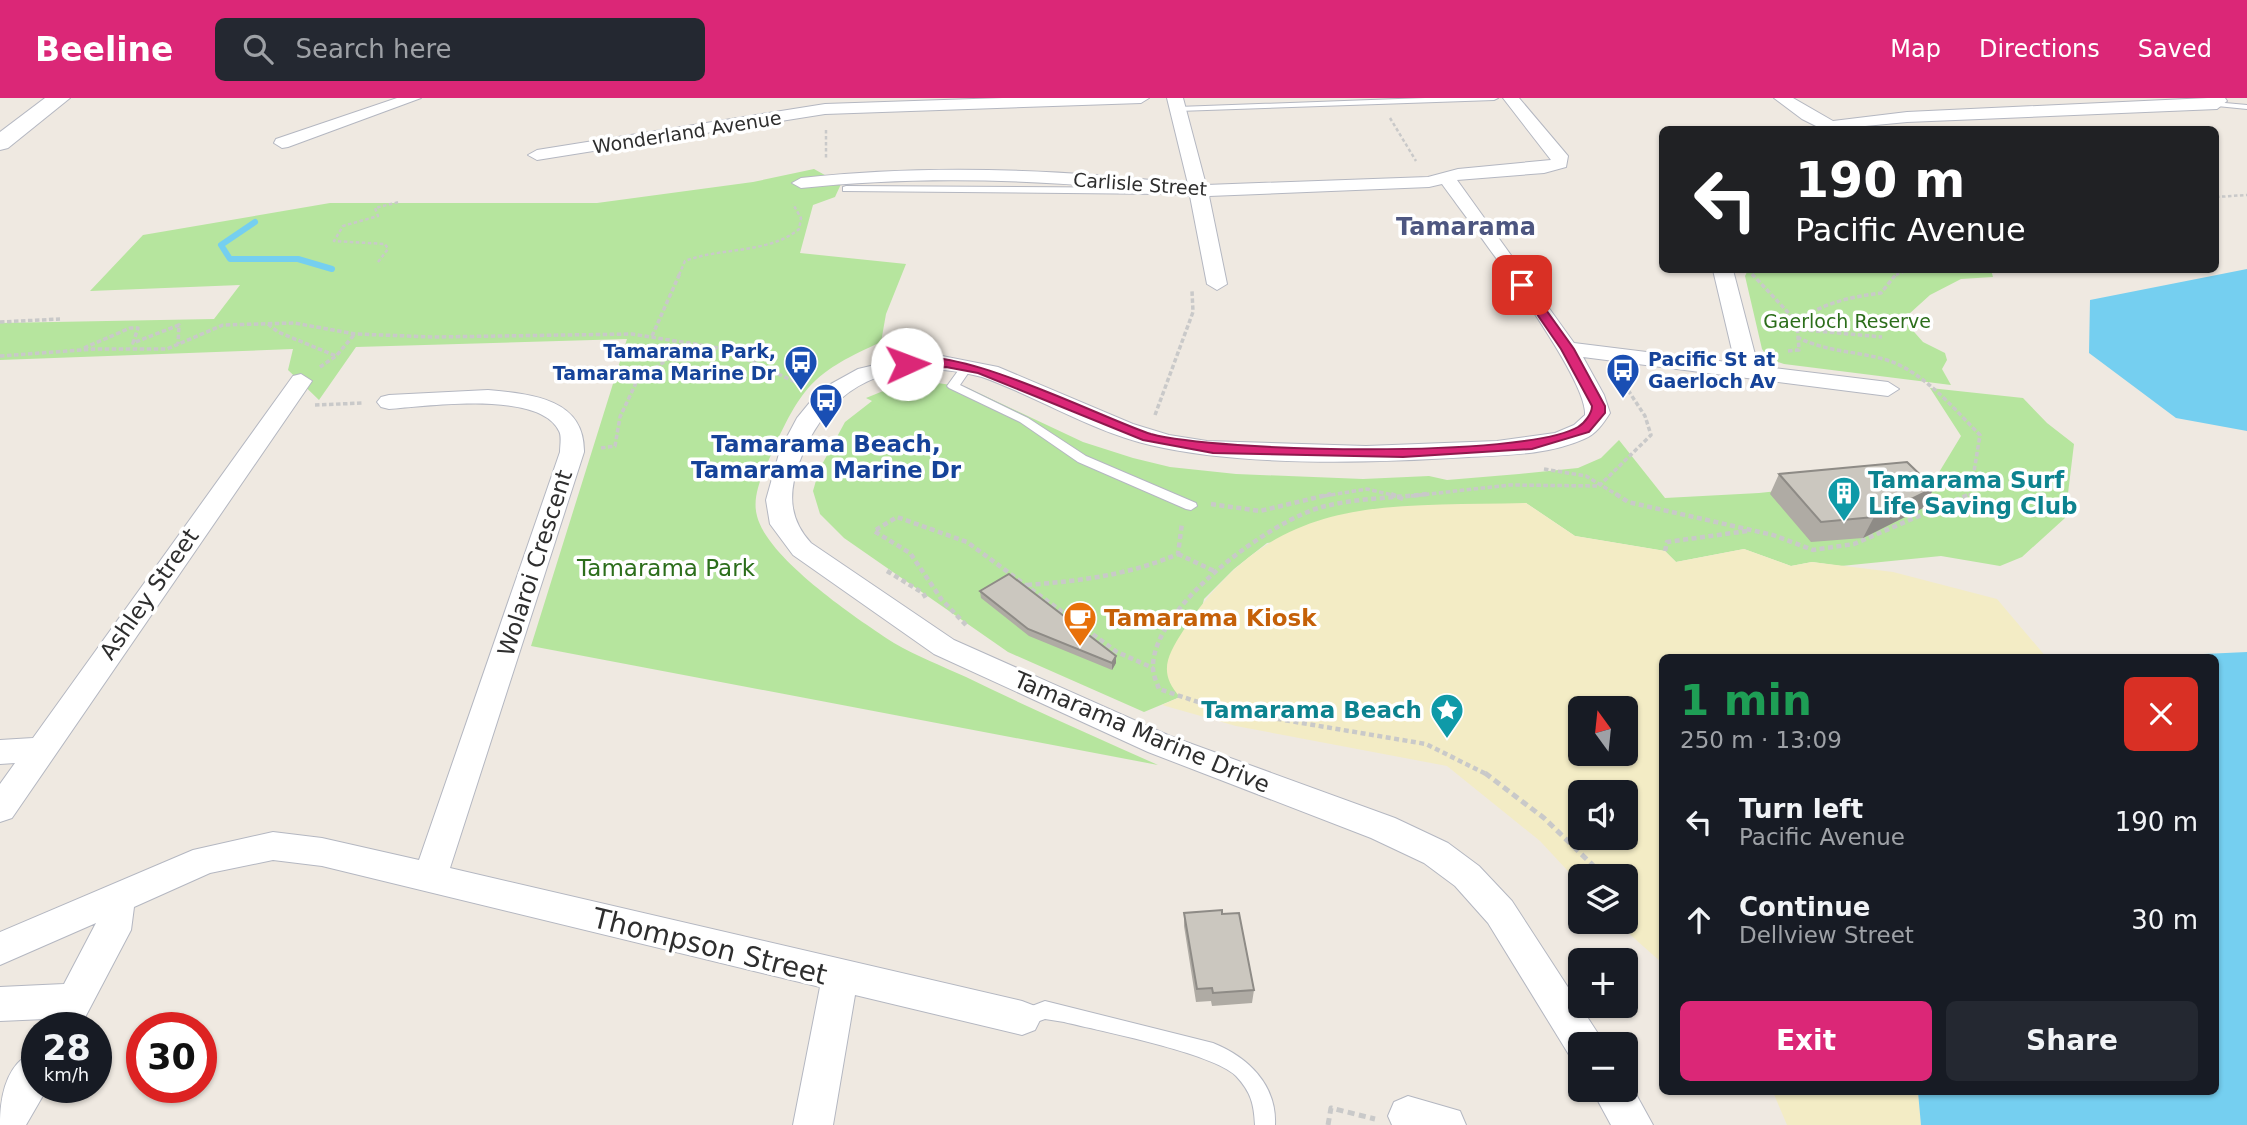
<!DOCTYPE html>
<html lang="en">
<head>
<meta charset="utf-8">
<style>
  :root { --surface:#171b24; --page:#242831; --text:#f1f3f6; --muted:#9ea1a6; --accent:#db2777 }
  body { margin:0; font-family:"DejaVu Sans",sans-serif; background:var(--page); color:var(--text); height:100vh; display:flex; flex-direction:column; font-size:26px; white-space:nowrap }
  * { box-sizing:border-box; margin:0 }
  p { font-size:23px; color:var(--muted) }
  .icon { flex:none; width:38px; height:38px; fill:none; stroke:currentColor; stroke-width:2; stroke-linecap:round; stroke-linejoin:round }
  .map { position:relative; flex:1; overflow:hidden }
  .drawer { position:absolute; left:1659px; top:556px; width:560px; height:441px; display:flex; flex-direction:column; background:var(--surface); border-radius:10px; box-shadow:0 2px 5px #0004 }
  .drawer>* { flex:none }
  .banner { position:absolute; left:1659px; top:28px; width:560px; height:147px; border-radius:10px; box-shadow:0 2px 5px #0004; background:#202124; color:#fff; overflow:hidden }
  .needle { width:46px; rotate:345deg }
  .tools { position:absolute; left:1568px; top:598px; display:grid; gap:14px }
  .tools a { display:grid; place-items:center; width:70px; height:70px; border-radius:10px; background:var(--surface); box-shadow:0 2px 5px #0004; font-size:35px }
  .speed { position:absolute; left:21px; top:914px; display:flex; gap:14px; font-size:35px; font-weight:700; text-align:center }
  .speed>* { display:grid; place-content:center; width:91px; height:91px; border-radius:50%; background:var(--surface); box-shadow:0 2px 5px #0004; line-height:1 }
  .speed small { font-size:18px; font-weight:400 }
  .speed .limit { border:10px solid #d22; background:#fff; color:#111 }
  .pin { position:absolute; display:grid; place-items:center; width:60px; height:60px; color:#fff; margin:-30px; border-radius:14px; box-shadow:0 4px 10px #0006 }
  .me { position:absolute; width:77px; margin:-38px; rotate:88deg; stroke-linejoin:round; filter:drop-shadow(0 0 5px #0008) }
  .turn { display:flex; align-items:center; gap:24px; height:147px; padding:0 21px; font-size:32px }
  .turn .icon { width:91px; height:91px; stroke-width:2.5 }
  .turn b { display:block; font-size:49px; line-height:60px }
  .round { display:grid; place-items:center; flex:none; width:74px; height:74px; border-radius:10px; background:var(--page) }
  .overview { display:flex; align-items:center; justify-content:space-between; height:119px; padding:0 21px }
  h1 { font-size:42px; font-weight:800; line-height:52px; color:#1e9e55 }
  .button { display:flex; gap:14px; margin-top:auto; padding:14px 21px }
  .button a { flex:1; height:80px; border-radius:10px; background:var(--accent); color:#fff; font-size:28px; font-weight:800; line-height:80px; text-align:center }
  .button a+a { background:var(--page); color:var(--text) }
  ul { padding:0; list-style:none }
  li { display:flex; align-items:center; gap:21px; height:98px; padding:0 21px }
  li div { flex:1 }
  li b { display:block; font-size:26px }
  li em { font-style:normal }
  header { display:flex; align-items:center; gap:42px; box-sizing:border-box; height:98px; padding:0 35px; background:var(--accent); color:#fff }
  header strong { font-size:33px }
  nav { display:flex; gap:38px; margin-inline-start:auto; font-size:24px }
  .search { width:490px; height:63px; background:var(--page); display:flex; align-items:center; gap:18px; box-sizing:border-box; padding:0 24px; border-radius:10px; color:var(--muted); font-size:26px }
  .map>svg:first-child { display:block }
  .green { fill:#b6e59e }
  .sand { fill:#f3ecc5; fill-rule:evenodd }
  .water { fill:#75cff0 }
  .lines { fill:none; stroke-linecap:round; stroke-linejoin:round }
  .stream { stroke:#75cff0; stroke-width:6 }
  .lane-casing { stroke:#b4b7c1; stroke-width:2 }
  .street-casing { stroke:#b4b7c1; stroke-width:2 }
  .secondary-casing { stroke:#b4b7c1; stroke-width:2 }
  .path-far3 { stroke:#c9c9c9; stroke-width:2.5; stroke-dasharray:3.5 2.5; stroke-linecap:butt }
  .path-far2 { stroke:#c9c9c9; stroke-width:3.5; stroke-dasharray:4.5 2.5; stroke-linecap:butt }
  .path-far1 { stroke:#c9c9c9; stroke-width:4.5; stroke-dasharray:5 3.5; stroke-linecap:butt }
  .path { stroke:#c9c9c9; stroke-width:5; stroke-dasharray:7 4.5; stroke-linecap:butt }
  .lane { fill:#fff; fill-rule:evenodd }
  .street { fill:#fff; fill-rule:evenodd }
  .secondary { fill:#fff; fill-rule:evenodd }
  .wall { fill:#afaba4 }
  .shaded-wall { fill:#8e8b86 }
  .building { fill:#cbc7bf; stroke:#8e8b86; stroke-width:2 }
  .route { fill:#db2777; stroke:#8e194d; stroke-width:2 }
  .labels { text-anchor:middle; stroke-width:7; stroke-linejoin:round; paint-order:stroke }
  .far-street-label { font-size:19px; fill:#2e2e2e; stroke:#fff }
  .far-park-label { font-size:19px; fill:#2c6e1b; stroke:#fff }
  .far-transit-label { font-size:19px; font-weight:bold; fill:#164399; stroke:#fff; text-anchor:end }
  .transit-label { font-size:23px; font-weight:bold; fill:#164399; stroke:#fff }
  .culture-label { font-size:23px; font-weight:bold; fill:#0d838f; stroke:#fff; text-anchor:start }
  .street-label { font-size:23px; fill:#2e2e2e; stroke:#fff }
  .park-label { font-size:23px; fill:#2c6e1b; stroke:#fff }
  .food-label { font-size:23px; font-weight:bold; fill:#c56008; stroke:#fff; text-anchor:start }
  .far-district-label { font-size:24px; font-weight:bold; fill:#4d5680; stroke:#fff }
  .near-street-label { font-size:28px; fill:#2e2e2e; stroke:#fff }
</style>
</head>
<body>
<header>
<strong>Beeline</strong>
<div class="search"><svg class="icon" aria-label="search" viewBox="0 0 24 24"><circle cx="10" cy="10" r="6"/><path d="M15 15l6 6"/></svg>Search here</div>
<nav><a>Map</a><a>Directions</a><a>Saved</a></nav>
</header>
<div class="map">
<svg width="2247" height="1027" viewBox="0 0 2247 1027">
  <rect width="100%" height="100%" fill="#efe9e1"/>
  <path class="green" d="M814,71L841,86L835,99L813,107L800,155L906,166L886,216L881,244C815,274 803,286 773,352C765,372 751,396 757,418C768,461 856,520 894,545C916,558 942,568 966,579C1029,610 1094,638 1158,667L531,548L627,241L356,249L319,302L288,272L293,251L0,262V225L214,221L240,187L90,193L143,137L330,105H597L753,84Z
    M1748,172H1991L1993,179L1961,181L1930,197L1909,216L1900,218L1923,244L1945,255L1947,262L1942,271L1951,287L1784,266L1769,261L1762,251L1745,178Z
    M930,284L966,289L1083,344L1133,360L1170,369L1236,376L1363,381L1429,378L1447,382L1519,376L1578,370L1601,360L1619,342L1665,400L1759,395L1938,376L1961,338L1930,290L2023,300L2047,325L2074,346L2065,420L2022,459L2000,468L1941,458L1841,468L1812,464L1791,468L1744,451L1676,464L1665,453L1575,438L1526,405L1267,445L1234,471L1204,501L1180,599L1144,614L1008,554L844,440L820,416L813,393L819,372L845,324L872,303L866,300L898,287Z"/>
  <path class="sand" d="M1526,405L1575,438L1665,453L1676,464L1744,451L1791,468L1812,464L1893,474L1997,501L2047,560H1662V865L1616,824H1626V779H1580V786L1540,743L1447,668L1236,628L1162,607L1180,599C1158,575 1167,558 1183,533C1275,394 1378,409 1526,405ZM1580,611H1626V656H1580ZM1580,695H1626V740H1580Z
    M1773,994H1918L1921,1027H1787Z"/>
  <path class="water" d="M2247,171V333L2176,320L2089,255L2090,202Z
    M2247,554V1027H1921L1918,994H2216V560H2117Z"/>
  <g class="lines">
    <path class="stream" d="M255,124L221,147L230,161H298L332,171"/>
    <defs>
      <path id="lane" d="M1425,0H1498L1494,2L1178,13L1174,11L1178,9Z
        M2214,4L2247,7V11L2217,8H2214Z
        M846,88L1167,90L1172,93L1167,96L843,93V89Z
        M967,265L973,268L960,287L1028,320L1086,358L1196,405L1197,408L1191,412L1186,411L1078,364L1020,324L949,290L947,288L963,266Z
        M1045,903L1213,945C1248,959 1277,987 1275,1027H1255C1254,1006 1251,994 1236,978C1213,955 1100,933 1064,924L1045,921L1023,929L1016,926L1014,920L1016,914Z"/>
      <path id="street" d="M397,0H421L288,49L282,50L274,45L276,41Z
        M1003,0H1149L1141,5L825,16L537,62L528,57L537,52L825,6Z
        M1167,0H1183L1206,87L1428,79L1458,71L1551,62L1503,0H1519L1568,58L1566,69L1544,75L1457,82L1574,245L1735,265L1713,172H1733L1758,268L1888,284L1899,291L1888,298L1583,259L1604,297L1610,315C1603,326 1596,336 1584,341C1548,357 1507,357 1469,359C1372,365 1243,369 1150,347C1091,333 1038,299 982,279C898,257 830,280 799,365C788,396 789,421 811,445L954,542L1170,638L1395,720L1448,745L1479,768L1512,803L1597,934L1603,947H1580V964L1571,960L1488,825L1455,788L1424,765L1371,740L1148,654L934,556L793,457L770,426L766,402L780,352L797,320L820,292L858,271L908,259L937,257L998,269L1133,326L1169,337L1207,343L1366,348L1497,343L1555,335L1574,327L1585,317C1588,278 1470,125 1442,86L1429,89L1209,98L1227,186L1217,192L1207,186L1190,98C1062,82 930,76 801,90L792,85L801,80C929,66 1060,71 1188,86Z
        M1774,0H1793L1833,23L1907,14L2208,0H2225L2227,3L2217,11L1907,24L1824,32L1802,21Z
        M301,276L312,283L12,720L0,724V686L15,665L0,666V642L33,640L293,278Z
        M488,292C530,296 585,300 584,354L450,770L1022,903L1035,908L1041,920L1035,932L1022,937L855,897L833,1027H793L820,889L322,768L273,762L210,775L134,809L131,832L80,929H41L45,921L0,923V889L64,886L96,825L0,867V834L193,752L273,734L322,740L419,762L560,354C560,348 562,338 559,333C540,292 426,308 389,311L381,309L377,304L381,299L389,297Z
        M37,952V989H48L26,1027H0C0,998 6,964 37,952Z
        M1626,978L1653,1027H1611L1592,992H1626Z
        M1408,998L1460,1013L1466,1027H1392L1388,1018L1394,1004Z"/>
      <path id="secondary" d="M45,0H70L8,50L0,52V34Z"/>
    </defs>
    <use href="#lane" class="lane-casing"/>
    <use href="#street" class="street-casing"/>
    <use href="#secondary" class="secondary-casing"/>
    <path class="path-far3" d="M1390,20L1416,63
      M826,32V62
      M2216,99L2247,97
      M378,164L388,151L385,146L334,143L343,128L378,118L375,110L399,104
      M679,177L685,163C721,149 769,156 799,131L801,120L793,106
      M1896,177L1908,172"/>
    <path class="path-far2" d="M1752,176L1797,224
      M0,224L60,221
      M268,226L278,234L336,258
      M1795,231L1882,239
      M652,238L680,175
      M1797,239C1826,254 1856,253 1887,262C1925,275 1952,309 1980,337L1970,398
      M84,250L130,230H138L133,245L179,227L178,246
      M1788,253L1799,252L1797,224C1822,205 1850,199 1881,195L1897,175
      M0,258L95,251H167L223,227L294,225L355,236L434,239L632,236L725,251L804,288
      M320,269L336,258L354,237
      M315,307L363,305
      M1155,317L1193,214L1192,193
      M601,350L615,348L620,319L636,285L690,244
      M1544,371L1586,378L1619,398
      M1599,388L1651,337L1645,318L1622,283
      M1324,398L1367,391L1396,398
      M1411,398L1510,387L1599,388"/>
    <path class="path-far1" d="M1391,396L1403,401
      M1427,396C1394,400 1358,400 1326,408C1272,420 1151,510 1153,570C1153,577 1157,585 1159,591L1219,611L1426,646L1488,677
      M1616,396L1628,404L1773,437L1813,452L1854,446L1970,396
      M1211,406L1260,413L1331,396
      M1665,453L1667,444L1747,433
      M1178,456L1214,473
      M887,473L923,495L927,502
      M1027,487C1080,483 1129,477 1178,456L1182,425
      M966,527L942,502L910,455L874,433L897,419L967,444L1117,554L1153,570"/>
    <path class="path" d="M1485,675L1544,720L1605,779
      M1328,1027L1331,1010L1375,1021"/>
    <use href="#lane" class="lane"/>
    <use href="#street" class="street"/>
    <use href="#secondary" class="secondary"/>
  </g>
  <path class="wall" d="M1779,376L1934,390L1923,410L1863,440L1811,444L1770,396Z
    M980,493L1116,558V565L1112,572L1029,538L981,500Z
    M1184,815L1222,816L1254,892L1252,905L1212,908L1211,903L1196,904L1184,828Z"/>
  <path class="shaded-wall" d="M1934,390L1923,410L1863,440L1874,419Z
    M1116,558V565L1112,572V565Z"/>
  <path class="building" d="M1907,364L1934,390L1874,419L1821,424L1779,376Z
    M1009,476L1116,558L1112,565L1028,531L980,493Z
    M1222,812V816L1239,815L1254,892L1213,895L1212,890L1197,891L1184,815Z"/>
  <path class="route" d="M1522,183L1526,184L1574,251L1605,308V315L1589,334L1532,351L1403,359L1213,355L1143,342L978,275L946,269L907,270L900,266C938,235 1105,322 1151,336C1217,354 1523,361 1578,329C1585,325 1592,315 1592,308L1561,251L1517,187Z"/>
  <defs>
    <symbol id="bus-pin" viewBox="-11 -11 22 30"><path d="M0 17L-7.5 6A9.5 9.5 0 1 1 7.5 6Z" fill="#1a4fb4" stroke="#fff"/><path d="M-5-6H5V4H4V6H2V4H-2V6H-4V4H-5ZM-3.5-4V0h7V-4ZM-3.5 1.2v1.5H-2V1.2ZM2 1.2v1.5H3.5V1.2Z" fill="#fff"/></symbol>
    <symbol id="building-pin" viewBox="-11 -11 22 30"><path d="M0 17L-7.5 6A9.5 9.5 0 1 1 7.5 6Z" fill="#0f9aa8" stroke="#fff"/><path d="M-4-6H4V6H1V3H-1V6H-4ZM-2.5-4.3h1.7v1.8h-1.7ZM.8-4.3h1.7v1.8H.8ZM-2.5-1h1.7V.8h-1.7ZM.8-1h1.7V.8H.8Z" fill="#fff"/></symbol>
    <symbol id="cafe-pin" viewBox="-11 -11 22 30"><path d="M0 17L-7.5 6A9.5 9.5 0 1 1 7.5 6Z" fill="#e8710a" stroke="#fff"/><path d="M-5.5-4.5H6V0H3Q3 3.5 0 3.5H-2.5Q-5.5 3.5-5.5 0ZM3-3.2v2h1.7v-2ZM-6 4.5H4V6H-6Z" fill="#fff"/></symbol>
    <symbol id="sight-pin" viewBox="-11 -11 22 30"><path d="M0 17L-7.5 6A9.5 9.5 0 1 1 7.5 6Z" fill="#0f9aa8" stroke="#fff"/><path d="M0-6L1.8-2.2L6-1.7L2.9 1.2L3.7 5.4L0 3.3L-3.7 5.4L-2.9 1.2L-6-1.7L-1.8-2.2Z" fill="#fff"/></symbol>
  </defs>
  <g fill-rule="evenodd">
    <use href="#bus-pin" x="782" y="245" width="38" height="52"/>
    <use href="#bus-pin" x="1604" y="253" width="38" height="52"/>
    <use href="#bus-pin" x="807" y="283" width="38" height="52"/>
    <use href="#building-pin" x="1825" y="376" width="38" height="52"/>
    <use href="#cafe-pin" x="1061" y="501" width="38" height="52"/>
    <use href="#sight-pin" x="1428" y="593" width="38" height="52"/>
  </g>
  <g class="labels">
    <g class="far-street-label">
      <text transform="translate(687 34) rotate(-9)" y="7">Wonderland Avenue</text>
      <text transform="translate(1140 86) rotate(4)" y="7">Carlisle Street</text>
    </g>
    <g class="far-park-label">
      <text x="1847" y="230">Gaerloch Reserve</text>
    </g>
    <g class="far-transit-label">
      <text x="776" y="260">Tamarama Park,<tspan x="776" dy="22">Tamarama Marine Dr</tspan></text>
      <text x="1648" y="268" text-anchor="start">Pacific St at<tspan x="1648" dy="22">Gaerloch Av</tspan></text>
    </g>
    <g class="transit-label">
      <text x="826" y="354">Tamarama Beach,<tspan x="826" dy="26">Tamarama Marine Dr</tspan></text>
    </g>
    <g class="culture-label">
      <text x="1868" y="390">Tamarama Surf<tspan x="1868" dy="26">Life Saving Club</tspan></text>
      <text x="1422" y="620" text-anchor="end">Tamarama Beach</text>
    </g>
    <g class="street-label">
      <text transform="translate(535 465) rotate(-72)" y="8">Wolaroi Crescent</text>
      <text transform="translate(149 496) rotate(-55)" y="8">Ashley Street</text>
      <text transform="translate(1142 634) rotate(23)" y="8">Tamarama Marine Drive</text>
    </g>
    <g class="park-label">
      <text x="666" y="478">Tamarama Park</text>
    </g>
    <g class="food-label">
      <text x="1104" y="528">Tamarama Kiosk</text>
    </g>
    <g class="far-district-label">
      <text x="1466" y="137">Tamarama</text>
    </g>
    <g class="near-street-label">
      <text transform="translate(710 848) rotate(14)" y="10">Thompson Street</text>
    </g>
  </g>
</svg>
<div class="tools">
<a><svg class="needle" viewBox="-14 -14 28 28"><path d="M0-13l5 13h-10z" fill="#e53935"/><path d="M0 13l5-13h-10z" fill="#9ea1a6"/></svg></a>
<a><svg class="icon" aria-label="sound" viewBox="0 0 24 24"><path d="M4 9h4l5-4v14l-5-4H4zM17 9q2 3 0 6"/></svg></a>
<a><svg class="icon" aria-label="layers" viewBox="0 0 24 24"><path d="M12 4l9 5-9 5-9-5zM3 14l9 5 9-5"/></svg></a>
<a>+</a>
<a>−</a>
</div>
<div class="speed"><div>28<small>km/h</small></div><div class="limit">30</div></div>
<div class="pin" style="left:1522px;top:187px;background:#d93025"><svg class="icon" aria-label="arrive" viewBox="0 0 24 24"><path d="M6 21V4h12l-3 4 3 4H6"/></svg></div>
<svg class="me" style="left:907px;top:266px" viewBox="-20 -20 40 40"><circle r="19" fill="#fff"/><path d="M0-13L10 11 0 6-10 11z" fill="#db2777"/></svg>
<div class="banner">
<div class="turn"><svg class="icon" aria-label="left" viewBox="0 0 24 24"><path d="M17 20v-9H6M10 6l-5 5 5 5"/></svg><div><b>190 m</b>Pacific Avenue</div></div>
</div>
<section class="drawer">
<div class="overview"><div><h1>1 min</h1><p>250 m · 13:09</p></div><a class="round" style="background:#d93025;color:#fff"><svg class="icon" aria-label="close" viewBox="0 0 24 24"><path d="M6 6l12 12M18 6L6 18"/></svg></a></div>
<ul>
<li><svg class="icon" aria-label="left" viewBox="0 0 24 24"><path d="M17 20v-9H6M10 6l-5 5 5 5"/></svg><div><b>Turn left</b><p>Pacific Avenue</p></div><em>190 m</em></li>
<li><svg class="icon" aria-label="ahead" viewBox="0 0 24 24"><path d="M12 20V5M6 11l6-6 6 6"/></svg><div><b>Continue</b><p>Dellview Street</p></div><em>30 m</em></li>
</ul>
<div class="button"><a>Exit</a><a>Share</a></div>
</section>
</div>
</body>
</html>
